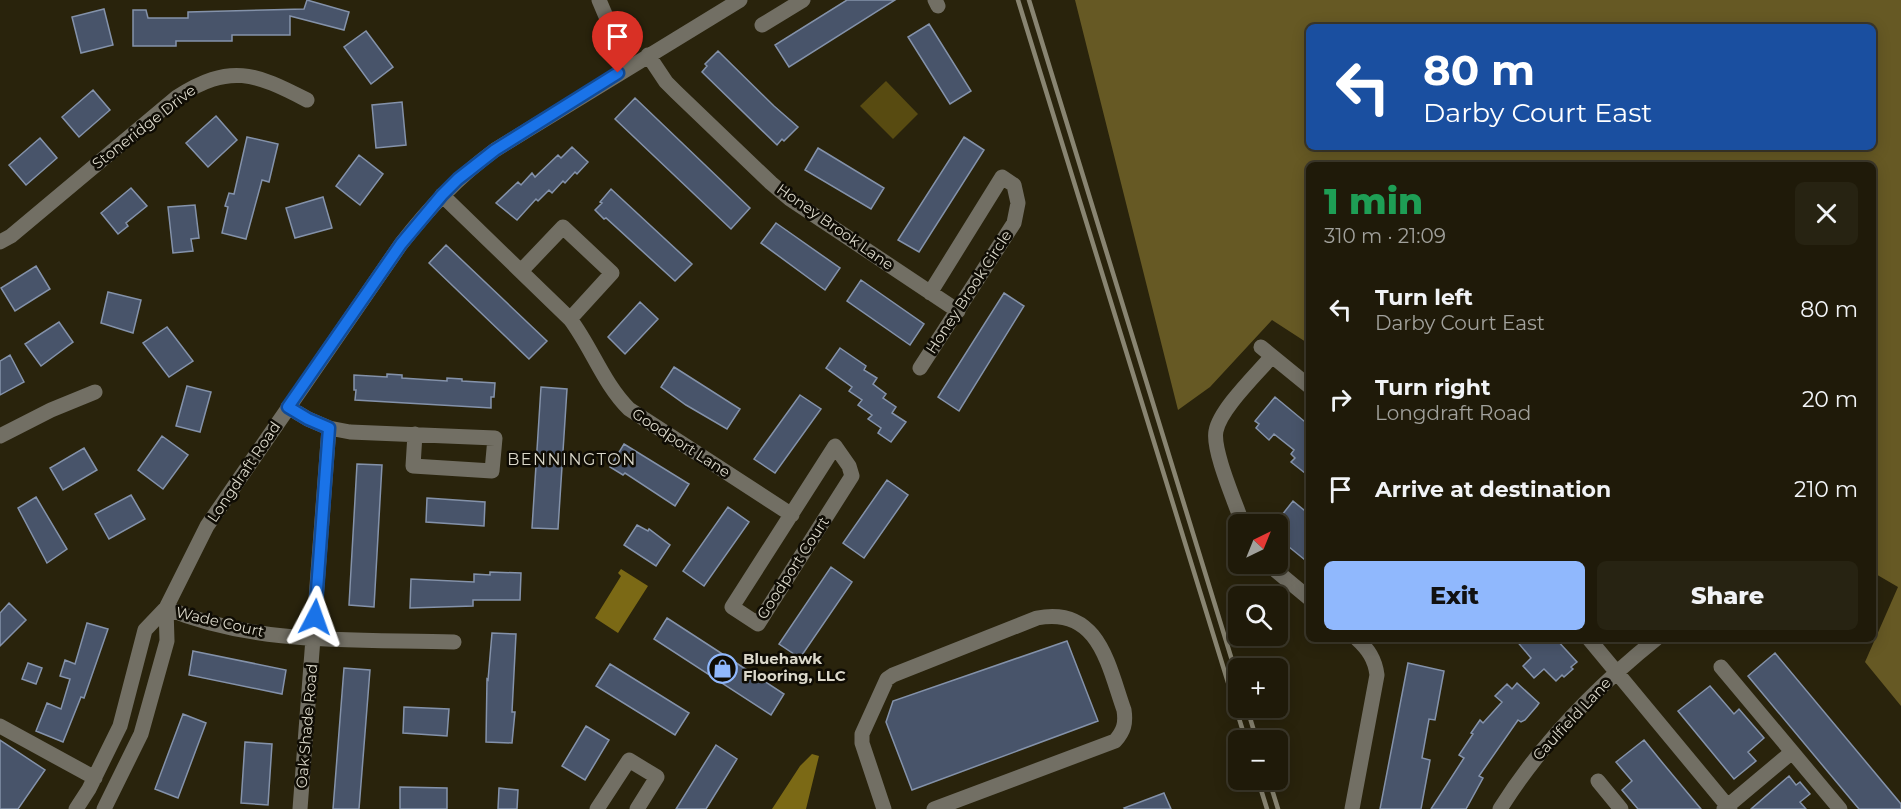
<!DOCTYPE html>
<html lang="en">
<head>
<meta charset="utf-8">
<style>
  :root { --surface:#1f1a09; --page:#272312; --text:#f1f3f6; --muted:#a1a19c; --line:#3c382a; --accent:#90b8fd }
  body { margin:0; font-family:Montserrat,sans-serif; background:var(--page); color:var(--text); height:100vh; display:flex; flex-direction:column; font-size:22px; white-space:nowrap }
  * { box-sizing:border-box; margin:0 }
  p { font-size:20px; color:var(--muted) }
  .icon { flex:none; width:33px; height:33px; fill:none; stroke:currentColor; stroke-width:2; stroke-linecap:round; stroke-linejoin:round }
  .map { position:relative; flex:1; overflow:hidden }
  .side { position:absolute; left:1306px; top:162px; width:570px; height:480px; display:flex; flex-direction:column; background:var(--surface); border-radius:9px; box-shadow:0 3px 15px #0003,0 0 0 2px var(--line) }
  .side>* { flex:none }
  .hud { position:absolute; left:1306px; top:24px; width:570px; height:126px; border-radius:9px; box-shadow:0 3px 15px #0003,0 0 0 2px var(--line); background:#1a4fa0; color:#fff; overflow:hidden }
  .needle { width:39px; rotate:43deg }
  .buttons { position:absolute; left:1228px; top:514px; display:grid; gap:12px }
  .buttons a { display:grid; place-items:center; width:60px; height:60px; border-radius:9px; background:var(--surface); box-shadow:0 3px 15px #0003,0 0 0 2px var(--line); font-size:30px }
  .pin { position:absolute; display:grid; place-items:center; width:51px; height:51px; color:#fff; margin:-62px -26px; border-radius:50% 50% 50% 0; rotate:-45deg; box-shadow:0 0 6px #0007 }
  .pin .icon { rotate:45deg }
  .me { position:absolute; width:66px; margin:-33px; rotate:4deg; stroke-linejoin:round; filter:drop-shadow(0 0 4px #0008) }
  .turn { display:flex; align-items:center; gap:21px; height:126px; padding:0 18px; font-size:27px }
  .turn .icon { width:78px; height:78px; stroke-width:2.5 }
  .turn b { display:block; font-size:42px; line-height:51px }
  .round { display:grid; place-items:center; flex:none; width:63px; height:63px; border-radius:9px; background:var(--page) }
  .head { display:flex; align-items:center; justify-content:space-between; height:102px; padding:0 18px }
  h1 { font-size:36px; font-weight:800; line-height:45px; color:#1e9e55 }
  .action { display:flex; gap:12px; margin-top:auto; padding:12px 18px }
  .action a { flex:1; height:69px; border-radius:9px; background:var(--accent); color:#111; font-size:24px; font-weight:800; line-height:69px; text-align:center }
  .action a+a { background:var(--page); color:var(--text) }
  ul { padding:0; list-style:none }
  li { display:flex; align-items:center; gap:18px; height:90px; padding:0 18px }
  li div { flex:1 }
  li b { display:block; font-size:22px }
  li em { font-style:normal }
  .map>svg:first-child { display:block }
  .green { fill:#584b11 }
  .forest { fill:#665924; fill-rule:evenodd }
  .water { fill:#7b6915 }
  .building { fill:#48546a; stroke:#8492aa; stroke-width:1.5 }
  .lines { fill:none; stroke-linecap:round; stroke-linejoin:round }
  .minor { stroke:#726f64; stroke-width:15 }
  .rail { stroke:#898572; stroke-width:4.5 }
  .route-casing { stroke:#114b97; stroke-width:15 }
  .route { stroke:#1a73e8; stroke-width:10 }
  .labels { text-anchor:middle; stroke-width:5; stroke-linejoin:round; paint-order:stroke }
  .street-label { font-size:15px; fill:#dbd8ca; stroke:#0f0c04 }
  .poi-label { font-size:15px; font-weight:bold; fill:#dbd8ca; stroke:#0f0c04; text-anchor:start }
  .neighbourhood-label { font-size:16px; letter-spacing:1.5px; fill:#dbd8ca; stroke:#0f0c04 }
</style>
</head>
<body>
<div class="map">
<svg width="1901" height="809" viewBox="0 0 1901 809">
  <rect width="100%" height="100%" fill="#29230c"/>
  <path class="green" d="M886,81L918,114L893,139L860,106Z"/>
  <path class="forest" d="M1075,0H1901V706L1865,662L1898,587L1874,573V165H1310L1309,344L1272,320L1210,387L1178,410ZM1310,27H1874V147H1310Z"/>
  <path class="water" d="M621,569L648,586L618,633L595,618L621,576L618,573Z
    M812,754L819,756L806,809H772L800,766Z"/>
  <path class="building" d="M307,0L349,12L344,30L290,16V35H232V41H176V46H133V10H146L148,18H188V12L304,9Z
    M847,0H895L789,67L775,45Z
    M104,9L113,45L81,53L72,17Z
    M929,24L971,91L950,104L908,37Z
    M366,31L393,67L371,84L344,47Z
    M718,51L774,106L798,127L784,141L782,139L777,145L702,72L707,66L705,64Z
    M93,90L110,110L79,137L62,117Z
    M635,98L750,208L731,229L615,119Z
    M402,102L406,145L376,148L372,105Z
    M216,116L237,140L208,167L186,143Z
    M247,137L278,144L269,182L262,180L246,239L222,233L228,207L225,206L229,193L234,194Z
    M964,137L984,150L919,252L898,240Z
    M40,138L57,158L26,185L9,165Z
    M572,147L588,162L577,174L575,172L565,183L563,181L552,193L549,190L538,201L536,199L517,220L496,203L518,182L521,185L532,173L535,177L558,155L561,158Z
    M818,148L884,188L871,209L805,170Z
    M359,155L383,174L360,205L336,186Z
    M131,188L147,206L126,223L128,226L118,234L101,213Z
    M611,189L692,264L675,281L606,218L604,219L595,210L602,203L600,202Z
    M323,197L332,228L295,238L286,208Z
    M195,205L199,238L191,239L193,251L173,253L168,207Z
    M776,223L840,268L825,290L761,243Z
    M446,245L547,341L529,359L429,263Z
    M36,266L50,289L15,311L1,288Z
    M861,280L924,324L910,345L847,301Z
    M108,292L141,300L133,333L101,323Z
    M1004,293L1024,306L959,411L938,397Z
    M640,302L658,319L625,354L608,337Z
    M59,322L73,342L41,366L25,344Z
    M167,327L193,361L169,377L143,343Z
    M840,348L866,366L864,370L877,378L873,384L886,394L883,398L896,407L892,413L906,422L891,442L878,433L881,428L868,419L872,415L858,405L862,400L849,391L852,387L826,368Z
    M10,355L24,382L0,395V361Z
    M674,367L740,409L727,429L686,405L661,387Z
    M387,374L402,375V378L447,381V378L462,379V381L495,383L494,397H491V408L355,400L356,390H354V375L387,377Z
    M187,386L211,392L200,432L176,426Z
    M541,387L567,389L558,529L532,528Z
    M800,395L821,409L775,473L754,459Z
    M1275,397L1310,426V477L1291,462L1295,458L1291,454L1294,450L1274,434L1269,440L1256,428L1259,424L1255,421Z
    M162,436L188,455L163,489L138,470Z
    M624,444L689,484L675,506L625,473L623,475L610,467Z
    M84,448L97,470L63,490L50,468Z
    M357,464L382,465L374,607L349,605Z
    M887,480L908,495L864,558L843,543Z
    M131,495L145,519L109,539L95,514Z
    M36,497L67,549L47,563L18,508Z
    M427,498L485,502L484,526L426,522Z
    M1293,501L1310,515V564L1278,538V520Z
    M728,507L749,522L704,586L683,571Z
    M637,525L648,531L649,529L670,545L656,566L624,545Z
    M831,567L852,582L800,658L779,644Z
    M490,572L521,573L520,600H473V606L410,608L411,579L474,582V574L490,575Z
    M9,603L26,620L0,646V613Z
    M667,618L784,694L771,715L654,639Z
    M87,623L108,629L84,698L81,697L63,742L36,731L47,703L61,709L70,679L60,676L65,660L75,664Z
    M492,633L516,634L512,712H515L512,743L486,742L487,679L488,680Z
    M1515,639H1556L1577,662L1571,667L1573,669L1564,677L1562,675L1556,681L1544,669L1534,678L1523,666L1531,658Z
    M1067,641L1098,721L912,790L886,722L893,701Z
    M193,651L286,670L282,694L189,675Z
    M1775,653L1901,804V809H1859L1748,676Z
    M28,663L42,668L36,684L22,679Z
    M1408,663L1444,671L1435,720L1429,719L1422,758L1430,760L1421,809H1380Z
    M610,664L689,713L675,735L596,686Z
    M344,668L370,670L359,809H333Z
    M1517,683L1539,703L1537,706L1525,720L1521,722L1518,720L1479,776L1483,778L1466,809H1431L1464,758L1459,755L1473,734L1471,733L1480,720L1483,723L1502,702L1495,696L1507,684L1512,689Z
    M1710,686L1734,714L1739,709L1764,738L1748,752L1756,761L1734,779L1678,711Z
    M404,707L449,709L447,736L403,733Z
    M183,714L206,723L178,798L155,789Z
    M586,726L609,740L585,780L562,766Z
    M0,740L45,770L18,809H0Z
    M1644,740L1661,761L1701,809H1638L1622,790L1632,781L1616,762Z
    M245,742L272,744L268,805L241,803Z
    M716,745L737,759L706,809H676Z
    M1789,776L1796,785L1800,782L1810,794L1800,802L1806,809H1751Z
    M400,787L447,788V809H400Z
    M499,788L518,790L517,809H498Z
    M1164,793L1171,809H1125L1124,808Z"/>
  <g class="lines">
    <path class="minor" d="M599,0L622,54L629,66
      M935,0L938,6
      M762,25L803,0
      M648,55L666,82L676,92L771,183L790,199L958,311
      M442,195L570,319C592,348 603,383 629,409L792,515
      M0,242L11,236L177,97C230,63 255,73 307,100
      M521,271L563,227L612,273L570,319
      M1261,347L1310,387
      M920,368L1014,223L1018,203L1014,185L1002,177L930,293
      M288,407L308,419L329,428L350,432L495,438L492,471L413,466L415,434
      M0,436L51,410L95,392
      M835,446L849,466L852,476L758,624L732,607Z
      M1243,525C1236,504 1212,450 1216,431C1220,409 1257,374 1272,356
      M1268,564L1310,599
      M166,608C257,646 358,639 454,642
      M1589,639L1730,809
      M1721,667L1840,809
      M0,726L95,778
      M1598,781L1621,809
      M76,809L89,789L120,726L145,630L166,608L207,526L401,244C430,207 457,178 495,150L740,0
      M104,809L141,734L167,641L166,608
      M300,809L329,428
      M597,809L629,760L657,777L637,809
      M884,809L862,743V734L887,679L893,675L1037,618C1099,606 1108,665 1124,710C1126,723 1124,731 1115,741L934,809
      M1352,809L1377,675C1375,659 1368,649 1357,639
      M1500,809C1542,742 1595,688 1656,639
      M1724,809L1792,752"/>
    <path class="rail" d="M1018,0L1246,741
      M1029,0L1239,683
      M1247,708L1257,741
      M1258,780L1267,809
      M1269,780L1278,809"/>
  </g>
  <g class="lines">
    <defs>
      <path id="route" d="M315,617L329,428L308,419L288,407L401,244L442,195L458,179L495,150L618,73"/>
    </defs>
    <use href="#route" class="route-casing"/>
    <use href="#route" class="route"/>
  </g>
  <defs>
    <symbol id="shop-ring" viewBox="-11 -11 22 22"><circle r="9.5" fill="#0f0c04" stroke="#90b8fd" stroke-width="1.5"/><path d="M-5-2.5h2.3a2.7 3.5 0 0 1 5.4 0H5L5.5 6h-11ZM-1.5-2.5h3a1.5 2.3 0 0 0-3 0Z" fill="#90b8fd"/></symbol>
  </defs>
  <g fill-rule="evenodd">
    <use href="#shop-ring" x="706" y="652" width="33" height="33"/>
  </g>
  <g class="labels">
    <g class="street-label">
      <text transform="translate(144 127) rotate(-38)" y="5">Stoneridge Drive</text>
      <text transform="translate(835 227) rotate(35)" y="5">Honey Brook Lane</text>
      <text transform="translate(969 292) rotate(-57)" y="5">Honey Brook Circle</text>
      <text transform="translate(681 443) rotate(33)" y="5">Goodport Lane</text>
      <text transform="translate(244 472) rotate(-56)" y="5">Longdraft Road</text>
      <text transform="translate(793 568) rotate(-57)" y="5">Goodport Court</text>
      <text transform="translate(220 622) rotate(13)" y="5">Wade Court</text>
      <text transform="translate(1572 719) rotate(-47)" y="5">Caulfield Lane</text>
      <text transform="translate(307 726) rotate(-85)" y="5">Oak Shade Road</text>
    </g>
    <g class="poi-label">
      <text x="743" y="664">Bluehawk<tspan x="743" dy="17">Flooring, LLC</tspan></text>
    </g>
    <g class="neighbourhood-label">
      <text x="572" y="465">BENNINGTON</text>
    </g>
  </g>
</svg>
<div class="buttons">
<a><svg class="needle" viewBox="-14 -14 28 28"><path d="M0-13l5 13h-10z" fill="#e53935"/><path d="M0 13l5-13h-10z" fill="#a1a19c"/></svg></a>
<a><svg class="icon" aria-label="search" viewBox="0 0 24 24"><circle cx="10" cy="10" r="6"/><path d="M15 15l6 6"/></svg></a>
<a>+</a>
<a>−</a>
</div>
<div class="pin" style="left:618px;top:73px;background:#d93025"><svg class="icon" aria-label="arrive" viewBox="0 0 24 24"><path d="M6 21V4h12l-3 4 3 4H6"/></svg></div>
<svg class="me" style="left:315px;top:617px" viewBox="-20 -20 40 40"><path d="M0-17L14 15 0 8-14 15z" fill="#1a73e8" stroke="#fff" stroke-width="4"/></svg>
<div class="hud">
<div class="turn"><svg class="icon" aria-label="left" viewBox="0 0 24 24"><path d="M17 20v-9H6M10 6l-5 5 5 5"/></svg><div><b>80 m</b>Darby Court East</div></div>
</div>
<section class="side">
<div class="head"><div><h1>1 min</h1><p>310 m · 21:09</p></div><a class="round"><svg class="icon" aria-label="close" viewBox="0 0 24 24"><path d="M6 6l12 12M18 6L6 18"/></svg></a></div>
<ul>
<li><svg class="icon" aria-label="left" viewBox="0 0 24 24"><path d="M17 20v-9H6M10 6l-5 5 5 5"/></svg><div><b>Turn left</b><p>Darby Court East</p></div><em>80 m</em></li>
<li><svg class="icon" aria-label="right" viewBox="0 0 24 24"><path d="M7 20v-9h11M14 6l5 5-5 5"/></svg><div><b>Turn right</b><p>Longdraft Road</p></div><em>20 m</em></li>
<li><svg class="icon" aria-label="arrive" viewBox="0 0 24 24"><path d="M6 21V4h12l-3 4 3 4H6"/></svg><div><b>Arrive at destination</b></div><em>210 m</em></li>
</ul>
<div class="action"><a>Exit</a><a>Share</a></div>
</section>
</div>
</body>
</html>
